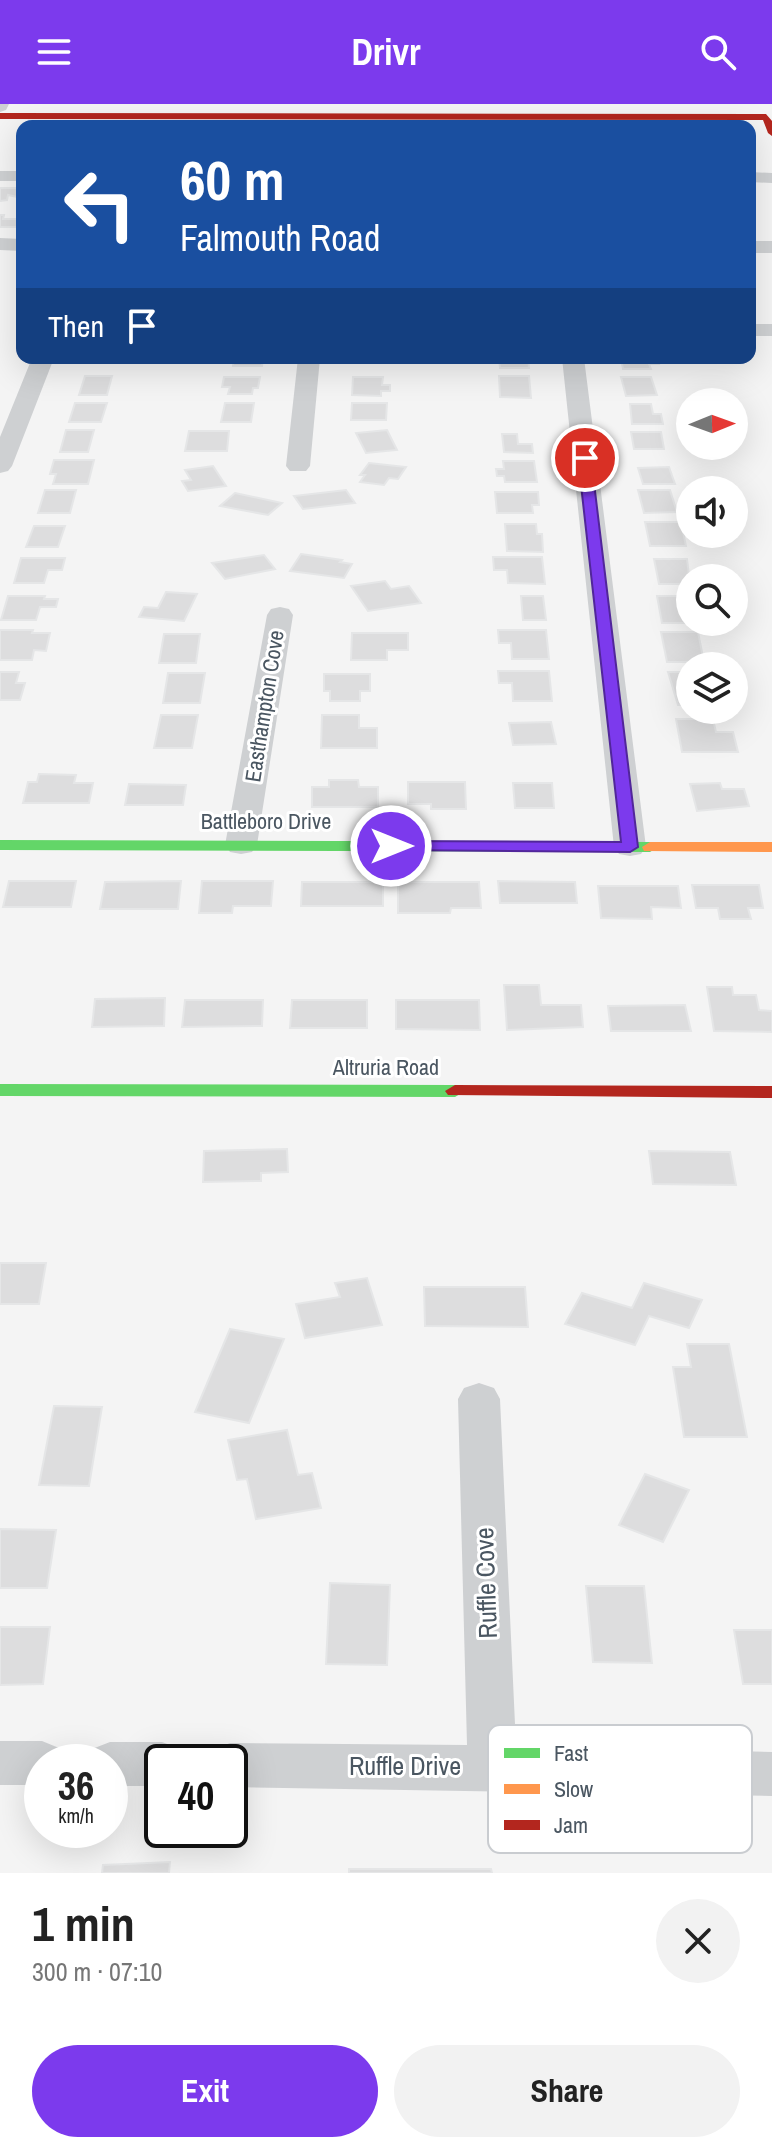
<!DOCTYPE html>
<html lang="en">
<head>
<meta charset="utf-8">
<style>
  :root { --surface:#fff; --page:#f2f2f2; --text:#222; --muted:#767676; --accent:#7c3aed }
  body { margin:0; font-family:"Archivo Narrow",sans-serif; background:var(--page); color:var(--text); height:100vh; display:flex; flex-direction:column; font-size:30px; white-space:nowrap }
  * { box-sizing:border-box; margin:0 }
  p { font-size:26px; color:var(--muted) }
  .icon { flex:none; width:44px; height:44px; fill:none; stroke:currentColor; stroke-width:2; stroke-linecap:round; stroke-linejoin:round }
  .map { position:relative; height:1769px; overflow:hidden }
  .panel { display:flex; flex-direction:column; background:var(--surface); flex:1 }
  .panel>* { flex:none }
  .banner { position:absolute; left:16px; top:16px; width:740px; height:244px; border-radius:16px; box-shadow:0 8px 32px #0002; background:#1a4fa0; color:#fff; overflow:hidden }
  .needle { width:52px; rotate:89deg }
  .tools { position:absolute; left:676px; top:284px; display:grid; gap:16px }
  .tools a { display:grid; place-items:center; width:72px; height:72px; border-radius:50%; background:var(--surface); box-shadow:0 8px 32px #0002; font-size:40px }
  .speed { position:absolute; left:24px; top:1640px; display:flex; gap:16px; font-size:40px; font-weight:700; text-align:center }
  .speed>* { display:grid; place-content:center; width:104px; height:104px; border-radius:50%; background:var(--surface); box-shadow:0 8px 32px #0002; line-height:1 }
  .speed small { font-size:20px; font-weight:400 }
  .speed .limit { border:4px solid #111; border-radius:12px; background:#fff; color:#111 }
  .pin { position:absolute; display:grid; place-items:center; width:68px; height:68px; color:#fff; margin:-34px; border:4px solid #fff; border-radius:50%; box-shadow:0 2px 8px #0007 }
  .me { position:absolute; width:88px; margin:-44px; rotate:90deg; stroke-linejoin:round; filter:drop-shadow(0 0 6px #0008) }
  .turn { display:flex; align-items:center; gap:28px; height:168px; padding:0 32px; font-size:36px }
  .turn .icon { width:104px; height:104px; stroke-width:2.5 }
  .turn b { display:block; font-size:56px; line-height:68px }
  .then { display:flex; align-items:center; height:76px; padding:0 32px; background:#0003; gap:16px; font-size:30px }
  .round { display:grid; place-items:center; flex:none; width:84px; height:84px; border-radius:42px; background:var(--page) }
  .head { display:flex; align-items:center; justify-content:space-between; height:136px; padding:0 32px }
  h1 { font-size:48px; font-weight:700; line-height:60px }
  .action { display:flex; gap:16px; margin-top:auto; padding:16px 32px }
  .action a { flex:1; height:92px; border-radius:48px; background:var(--accent); color:#fff; font-size:32px; font-weight:700; line-height:92px; text-align:center }
  .action a+a { background:var(--page); color:var(--text) }
  header { display:flex; justify-content:space-between; align-items:center; height:104px; padding:0 32px; background:var(--accent); color:#fff; font-size:36px; font-weight:700 }
  .map>svg:first-child { display:block }
  .building { fill:#ddddde; stroke:#e5e6e7; stroke-width:2 }
  .lines { fill:none; stroke-linecap:round; stroke-linejoin:round }
  .street { fill:#ced0d2; fill-rule:evenodd }
  .fast { fill:#63d668; fill-rule:evenodd }
  .slow { fill:#ff974d; fill-rule:evenodd }
  .jam { fill:#b3261e; fill-rule:evenodd }
  .route { fill:#7c3aed; stroke:#51269a; stroke-width:2 }
  .labels { text-anchor:middle; stroke-width:6; stroke-linejoin:round; paint-order:stroke }
  .street-label { font-size:22px; fill:#4a5661; stroke:#fff }
  .near-street-label { font-size:26px; fill:#4a5661; stroke:#fff }
  .key { fill:#fff; stroke:#c9ccd0; stroke-width:2 }
  .key-label { font-size:22px; fill:#4a5661 }
</style>
</head>
<body>
<header><svg class="icon" aria-label="menu" viewBox="0 0 24 24"><path d="M4 6h16M4 12h16M4 18h16"/></svg>Drivr<svg class="icon" aria-label="search" viewBox="0 0 24 24"><circle cx="10" cy="10" r="6"/><path d="M15 15l6 6"/></svg></header>
<div class="map">
<svg width="772" height="1769" viewBox="0 0 772 1769">
  <rect width="100%" height="100%" fill="#f4f4f4"/>
  <path class="building" d="M0,84H22V94L8,91L7,96L0,97Z
    M0,111H4L3,115H22L19,123H0Z
    M226,254H263L262,262H233L234,254Z
    M491,254H528L529,264H500L499,254Z
    M621,254H658L659,260H649L651,265H623Z
    M85,272H112L107,291H79Z
    M499,272H529L531,294L500,293Z
    M224,273H260L258,284H253L252,290H228L230,283H222Z
    M353,273H383L382,281H390V287H381V292L352,291Z
    M621,273H651L657,291L626,292Z
    M75,299H107L101,318H69Z
    M225,299H254L251,318H221Z
    M352,299H387L386,316H351Z
    M630,300H651L653,310H661L663,320H632Z
    M66,326H94L88,348H60Z
    M387,326L397,346L366,349L356,329Z
    M189,327H229L227,347H185Z
    M631,328H661L664,345H634Z
    M502,330H517L518,340H532L533,349L504,348Z
    M54,356H94L88,380H53L56,370H50Z
    M503,357H534L537,378H505L504,372H497L496,365H504Z
    M369,359L406,363L398,375L389,374L384,381L360,378L365,371H360Z
    M213,362L226,382L188,387L182,377L191,376L185,366Z
    M669,363L675,380H643L638,364Z
    M45,386H76L70,409H38Z
    M346,386L355,399L303,405L294,392Z
    M638,386H670L677,408L644,409Z
    M495,388H538L539,401H532L533,409H497Z
    M235,389L282,399L268,411L220,402Z
    M645,418H681L686,442H650Z
    M505,420H536L537,430H542L543,448L507,447Z
    M34,422H65L58,443H26Z
    M301,450L342,456L340,458L352,460L344,474L290,467Z
    M264,451L275,465L225,475L212,459Z
    M493,453H542L545,480L508,479L507,466H494Z
    M21,454H65L62,466H48L44,479H14Z
    M654,455H687L690,480H659Z
    M385,477L391,485L409,482L421,499L368,507L351,482Z
    M166,488L197,490L184,517L139,513L144,503L158,504Z
    M8,492H45L44,495H58L56,503H40L36,516H1Z
    M521,492H543L546,516H523Z
    M657,492H690V518L698,519H662Z
    M0,526H33L32,529H50L46,547L34,546L32,556H0Z
    M498,526H546L549,555H512L511,539H499Z
    M661,528H698L704,558H667Z
    M352,529H408V546H387V556H351Z
    M164,530H200L196,559H159Z
    M498,567H549L552,597H513L512,579H499Z
    M0,568H19L16,579H25L20,596H0Z
    M668,568H690V601H678Z
    M168,569H205L200,599H163Z
    M324,570H370V587H360V597H330V587H324Z
    M161,611H198L192,644H154Z
    M322,611H359V624H377V644H321Z
    M676,615H713L716,628H733L738,648H682Z
    M551,618L556,640L513,641L509,619Z
    M39,670L76,671L74,679H93L89,699H23L28,678H37Z
    M329,676H358L359,683H378V703H312V683H329Z
    M408,678H465L466,705H431V700H408Z
    M513,679H552L554,704H515Z
    M720,679L722,685H744L749,702L697,707L690,680Z
    M129,680L186,681L183,701H125Z
    M9,777H76L71,803H3Z
    M181,777L178,805H100L105,778Z
    M202,777H273L271,802H233L232,809H199Z
    M498,777L575,778L577,799H500Z
    M302,778H383V802H301Z
    M398,778H479L481,804H451L450,809H398Z
    M692,781H759L763,804H748L751,815H720L718,804H696Z
    M598,782H678L681,804L651,803L652,815L601,814Z
    M504,881H539L541,901H581L583,923L507,926Z
    M707,883H732L733,891H756L759,906L772,907V928L714,927Z
    M165,894L164,922L92,923L95,895Z
    M185,896H263L262,922L182,923Z
    M292,896H367V924H290Z
    M396,896H479L480,926L396,925Z
    M685,901L691,927H611L608,902Z
    M287,1045L288,1068L261,1069V1077L203,1078L204,1047Z
    M649,1047L730,1048L736,1081L653,1080Z
    M0,1159H46L39,1200H0Z
    M367,1174L382,1221L305,1234L296,1200L340,1193L335,1179Z
    M644,1179L702,1196L689,1224L649,1212L635,1241L565,1220L582,1189L632,1204Z
    M424,1183H525L528,1223L425,1222Z
    M230,1225L284,1235L249,1319L195,1308Z
    M687,1240H729L747,1333H684L673,1263H691Z
    M54,1302L102,1303L89,1382L39,1381Z
    M287,1326L298,1371L312,1369L321,1404L256,1415L247,1375L237,1376L228,1336Z
    M645,1370L689,1386L663,1438L619,1421Z
    M0,1425L56,1426L47,1484H0Z
    M330,1479L390,1481L387,1561L326,1560Z
    M586,1482H644L652,1559L593,1558Z
    M0,1523H50L43,1580L0,1581Z
    M734,1526H772V1580H743Z
    M170,1758L169,1769H102L103,1761Z
    M349,1765H491L492,1769H349Z"/>
  <g class="lines">
    <path class="street" d="M0,0H9L6,6L0,8Z
      M0,67H22V77H0Z
      M750,68L772,69V79L750,78Z
      M0,134L22,135V147L0,146Z
      M750,137H772V149H750Z
      M750,220H772V232H750Z
      M32,254H54L12,362L8,367L0,369V333Z
      M298,254H320L310,362L306,367H290L286,362Z
      M562,254H584L646,743L641,750L630,752L619,750L614,743Z
      M280,503L289,505L293,511L257,741L252,748L241,750L230,748L225,741L267,511L271,505Z
      M479,1279L494,1284L500,1295L516,1642L772,1648V1692L230,1683V1658H207L212,1646L230,1639L467,1641L458,1295L464,1284Z
      M0,1637H42L59,1644L66,1658H42V1681H0Z
      M110,1638H162L180,1645L186,1658H162V1682H110V1658H86L92,1645Z"/>
    <path class="fast" d="M0,736L650,738L658,743L650,748L0,746Z
      M0,980L455,981L465,987L455,993L0,992Z"/>
    <path class="slow" d="M650,738H772V748L644,747L642,743Z"/>
    <path class="jam" d="M0,9L766,10L772,17V32L768,29L763,16L0,15Z
      M455,981L772,982V994L448,991L445,987Z"/>
  </g>
  <path class="route" d="M585,350L591,354L638,743L630,748L385,746L382,742L391,737L621,738L578,354Z"/>
  <g class="labels">
    <g class="street-label">
      <text transform="translate(264 602) rotate(-81)" y="8">Easthampton Cove</text>
      <text x="266" y="725">Battleboro Drive</text>
      <text x="386" y="971">Altruria Road</text>
    </g>
    <g class="near-street-label">
      <text transform="translate(486 1479) rotate(-92)" y="9">Ruffle Cove</text>
      <text x="405" y="1671">Ruffle Drive</text>
    </g>
  </g>
  <rect x="488" y="1621" width="264" height="128" rx="12" class="key"/>
  <rect x="504" y="1644" width="36" height="10" fill="#63d668"/>
  <rect x="504" y="1680" width="36" height="10" fill="#ff974d"/>
  <rect x="504" y="1716" width="36" height="10" fill="#b3261e"/>
  <g class="key-label">
    <text x="554" y="1657">Fast</text>
    <text x="554" y="1693">Slow</text>
    <text x="554" y="1729">Jam</text>
  </g>
</svg>
<div class="tools">
<a><svg class="needle" viewBox="-14 -14 28 28"><path d="M0-13l5 13h-10z" fill="#e53935"/><path d="M0 13l5-13h-10z" fill="#767676"/></svg></a>
<a><svg class="icon" aria-label="sound" viewBox="0 0 24 24"><path d="M4 9h4l5-4v14l-5-4H4zM17 9q2 3 0 6"/></svg></a>
<a><svg class="icon" aria-label="search" viewBox="0 0 24 24"><circle cx="10" cy="10" r="6"/><path d="M15 15l6 6"/></svg></a>
<a><svg class="icon" aria-label="layers" viewBox="0 0 24 24"><path d="M12 4l9 5-9 5-9-5zM3 14l9 5 9-5"/></svg></a>
</div>
<div class="speed"><div>36<small>km/h</small></div><div class="limit">40</div></div>
<div class="pin" style="left:585px;top:354px;background:#d93025"><svg class="icon" aria-label="arrive" viewBox="0 0 24 24"><path d="M6 21V4h12l-3 4 3 4H6"/></svg></div>
<svg class="me" style="left:391px;top:742px" viewBox="-20 -20 40 40"><circle r="17" fill="#7c3aed" stroke="#fff" stroke-width="3"/><path d="M0-11L8 9 0 5-8 9z" fill="#fff"/></svg>
<div class="banner">
<div class="turn"><svg class="icon" aria-label="left" viewBox="0 0 24 24"><path d="M17 20v-9H6M10 6l-5 5 5 5"/></svg><div><b>60 m</b>Falmouth Road</div></div>
<div class="then">Then<svg class="icon" aria-label="arrive" viewBox="0 0 24 24"><path d="M6 21V4h12l-3 4 3 4H6"/></svg></div>
</div>
</div>
<section class="panel">
<div class="head"><div><h1>1 min</h1><p>300 m · 07:10</p></div><a class="round"><svg class="icon" aria-label="close" viewBox="0 0 24 24"><path d="M6 6l12 12M18 6L6 18"/></svg></a></div>
<div class="action"><a>Exit</a><a>Share</a></div>
</section>
</body>
</html>
